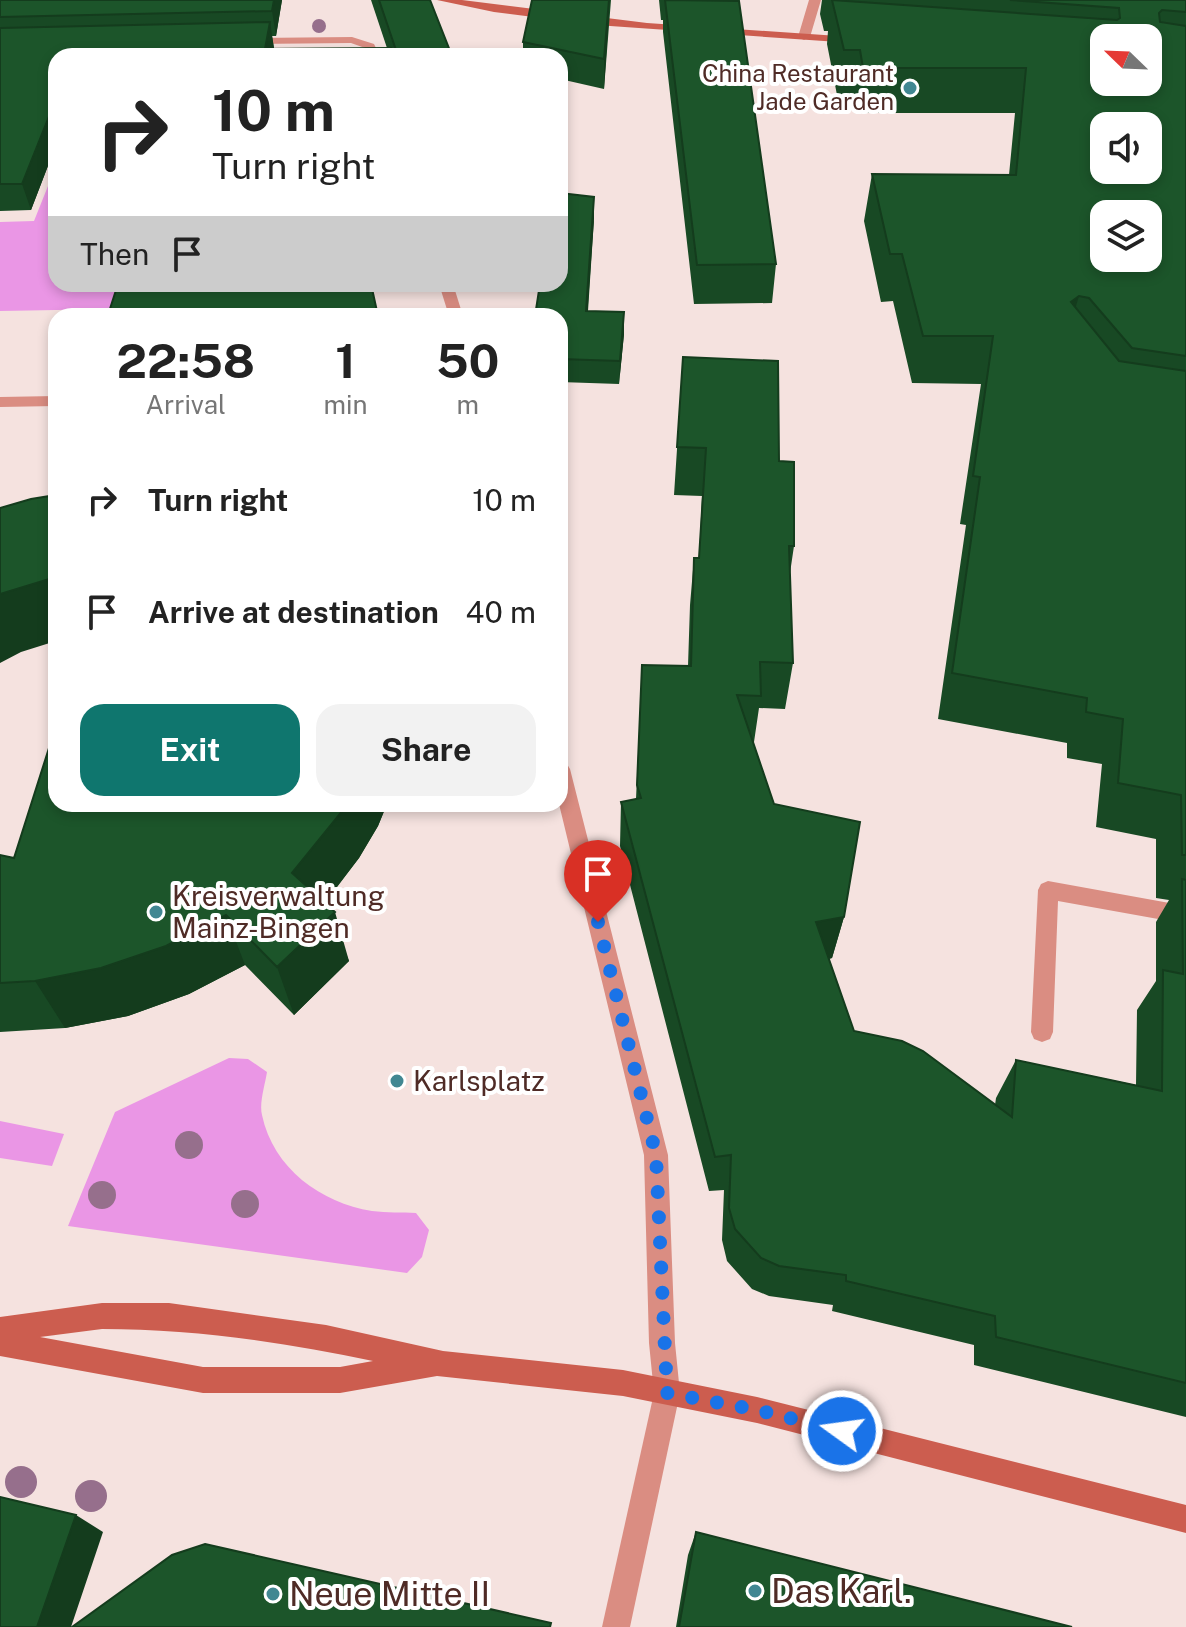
<!DOCTYPE html>
<html lang="en">
<head>
<meta charset="utf-8">
<style>
  :root { --surface:#fff; --page:#f2f2f2; --text:#222; --muted:#767676; --accent:#0f766e }
  body { margin:0; font-family:"Public Sans",sans-serif; background:var(--page); color:var(--text); height:100vh; display:flex; flex-direction:column; font-size:30px; white-space:nowrap }
  * { box-sizing:border-box; margin:0 }
  p { font-size:26px; color:var(--muted) }
  .icon { flex:none; width:44px; height:44px; fill:none; stroke:currentColor; stroke-width:2; stroke-linecap:round; stroke-linejoin:round }
  .map { position:relative; flex:1; overflow:hidden }
  .drawer { position:absolute; left:48px; top:308px; width:520px; height:504px; display:flex; flex-direction:column; background:var(--surface); border-radius:24px; box-shadow:0 4px 12px #0003 }
  .drawer>* { flex:none }
  .hud { position:absolute; left:48px; top:48px; width:520px; height:244px; border-radius:24px; box-shadow:0 4px 12px #0003; background:#fff; color:var(--text); overflow:hidden }
  .needle { width:52px; rotate:293deg }
  .controls { position:absolute; left:1090px; top:24px; display:grid; gap:16px }
  .controls a { display:grid; place-items:center; width:72px; height:72px; border-radius:16px; background:var(--surface); box-shadow:0 4px 12px #0003; font-size:40px }
  .pin { position:absolute; display:grid; place-items:center; width:68px; height:68px; color:#fff; margin:-82px -34px; border-radius:50% 50% 50% 0; rotate:-45deg; box-shadow:0 0 8px #0007 }
  .pin .icon { rotate:45deg }
  .me { position:absolute; width:88px; margin:-44px; rotate:284deg; stroke-linejoin:round; filter:drop-shadow(0 0 6px #0008) }
  .turn { display:flex; align-items:center; gap:28px; height:168px; padding:0 32px; font-size:36px }
  .turn .icon { width:104px; height:104px; stroke-width:2.5 }
  .turn b { display:block; font-size:56px; line-height:68px }
  .then { display:flex; align-items:center; height:76px; padding:0 32px; background:#0003; gap:16px; font-size:30px }
  .eta { display:flex; justify-content:space-evenly; align-items:center; height:136px; text-align:center }
  .eta b { font-size:48px; font-weight:700; line-height:56px }
  .primary-button { display:flex; gap:16px; margin-top:auto; padding:16px 32px }
  .primary-button a { flex:1; height:92px; border-radius:24px; background:var(--accent); color:#fff; font-size:32px; font-weight:700; line-height:92px; text-align:center }
  .primary-button a+a { background:var(--page); color:var(--text) }
  ul { padding:0; list-style:none }
  li { display:flex; align-items:center; gap:24px; height:112px; padding:0 32px }
  li div { flex:1 }
  li b { display:block; font-size:30px }
  li em { font-style:normal }
  .map>svg:first-child { display:block }
  .green { fill:#ea96e5 }
  .lines { fill:none; stroke-linecap:round; stroke-linejoin:round }
  .service { fill:#da8d82; fill-rule:evenodd }
  .pedestrian { fill:#da8d82; fill-rule:evenodd }
  .minor { fill:#da8d82; fill-rule:evenodd }
  .secondary { fill:#cc5d4f; fill-rule:evenodd }
  .tree { fill:#966f8c }
  .wall { fill:#184924 }
  .shaded-wall { fill:#143c1d }
  .building { fill:#1c552a; stroke:#143c1d; stroke-width:2; fill-rule:evenodd }
  .route { stroke:#1a73e8; stroke-width:14; stroke-dasharray:0 25.2 }
  .poi-dot { fill:#418792; stroke:#fff; stroke-width:3 }
  .labels { text-anchor:middle; stroke-width:8; stroke-linejoin:round; paint-order:stroke }
  .far-poi-label { font-size:24px; fill:#4f2b26; stroke:#fff; text-anchor:end }
  .poi-label { font-size:28px; fill:#4f2b26; stroke:#fff; text-anchor:start }
  .near-poi-label { font-size:34px; fill:#4f2b26; stroke:#fff; text-anchor:start }
</style>
</head>
<body>
<div class="map">
<svg width="1186" height="1627" viewBox="0 0 1186 1627">
  <rect width="100%" height="100%" fill="#f5e2df"/>
  <path class="green" d="M56,166V284H290L286,306L0,311V222L34,221Z
    M229,1058L248,1059L267,1072C265,1085 259,1103 262,1115C273,1168 321,1203 372,1211C387,1213 402,1212 416,1213L429,1230L422,1257L407,1273L68,1226L115,1112Z
    M0,1121L64,1134L52,1166L0,1158Z"/>
  <g class="lines">
    <path class="service" d="M809,0H821L810,37L804,40L798,37Z
      M1048,881L1186,906V924L1058,901L1053,1032L1050,1039L1042,1042L1034,1039L1031,1032L1038,890L1041,884Z"/>
    <path class="pedestrian" d="M667,1380L676,1384L680,1393L630,1627H602L654,1393L658,1384Z"/>
    <path class="minor" d="M352,37L374,44L380,56H368L365,48L351,43L246,44L240,41L246,38Z
      M439,284H453L463,316H449Z
      M56,396V406L0,407V397Z
      M560,761L567,764L570,769L668,1155L675,1343L680,1393L676,1402L667,1406L658,1402L654,1393L649,1343L644,1155L559,804Z"/>
    <path class="secondary" d="M437,0H462L647,23L853,37L859,40L853,43L596,25L494,12Z
      M102,1303H169L326,1325L443,1351L623,1370L757,1397L1186,1505V1533L757,1423L623,1396L437,1376L340,1393H203L0,1356V1317ZM102,1329C193,1329 284,1342 373,1361L340,1367H203L40,1337Z"/>
  </g>
  <g class="tree">
    <circle cx="319" cy="26" r="7"/>
    <circle cx="189" cy="1145" r="14"/>
    <circle cx="102" cy="1195" r="14"/>
    <circle cx="245" cy="1204" r="14"/>
    <circle cx="21" cy="1482" r="16"/>
    <circle cx="91" cy="1496" r="16"/>
  </g>
  <path class="wall" d="M0,0H282L276,36H272L274,49L387,48L371,0H430L452,56H56V145L31,210L0,211Z
    M532,0H611L604,89L560,79V56H523V42Z
    M659,0H736L776,264L772,303L694,304L663,32V20H661Z
    M822,0H1186V1417L974,1365V1345L832,1311L833,1305L769,1296L752,1289L727,1261L722,1240L724,1190L709,1191L620,846L621,802L636,799L642,665L688,666L690,605L694,558H699L702,496L674,495L683,357L779,461L794,546L790,573L793,663L785,709L759,708L754,742H753L774,804L844,917L832,958L829,959L854,1031L995,1105L996,1098L1016,1060L1136,1085L1137,1010L1156,981V922L1169,900L1156,898V839L1096,827L1102,764L1067,758V743L938,719L966,525L960,524L981,384L912,383L893,301L881,302L864,221L872,174L1009,175L1015,113H856L853,95H837L827,44L828,31H824L820,14Z
    M594,219L588,311L624,334L619,384L560,382V316Z
    M118,284L378,316H109Z
    M56,804H387L378,826L359,858L325,903L349,961L294,1015L245,965L189,994L128,1016L65,1028L0,1032V855L14,858Z
    M696,1532L1072,1627H676L688,1555Z"/>
  <path class="shaded-wall" d="M274,0H282L276,36L272,11Z
    M609,0L608,28L604,89V59Z
    M270,22L274,48L273,56H264Z
    M52,109L56,122V145L31,210L22,184Z
    M594,197V219L586,333V311Z
    M1079,296L1065,343L1071,302Z
    M624,312V334L619,384L620,361Z
    M55,577L56,641L21,652L0,663V594Z
    M348,804H387L378,826L359,858L308,924L292,873Z
    M335,912L349,961L294,1015L277,967Z
    M226,915L245,965L189,994L128,1016L65,1028L35,981Z
    M844,917L832,958L806,963L816,922Z
    M76,1515L103,1532L71,1627H37Z"/>
  <path class="building" d="M0,0H274L272,11L0,17Z
    M379,0H430L452,56H398Z
    M532,0H609L604,59L523,42Z
    M665,0L739,1L776,264L697,265Z
    M832,0L1117,20L1120,18L1119,8L1010,0H1186V12L1162,10L1159,13L1160,22L1186,26V356L1132,348L1089,298L1079,296L1071,302L1119,361L1186,371V855H1182L1181,795L1118,783L1123,719L1086,712L1087,698L952,673L980,477L973,476L993,336H923L902,254H890L872,174L1016,175L1026,68H863L860,50H844ZM1104,38H1148V82H1104ZM1104,126H1148V170H1104ZM1104,214H1148V258H1104Z
    M270,22L265,49H249L247,56H56V109H52L22,184H0V28Z
    M391,48L389,56H247L249,49Z
    M560,193L594,197L586,311L624,312L620,361L560,359V316H535L540,284H560Z
    M118,284H371L378,316H206L207,313L108,315Z
    M683,357L778,361L779,461L794,462V546H789L793,663L760,662L761,696L737,695L774,804L860,822L844,917L816,922L854,1031L902,1041L923,1051L1012,1117L1016,1060L1162,1091L1163,970L1183,974L1182,879L1186,880V1383L996,1337L995,1316L846,1281V1275L779,1266L761,1258L735,1229L729,1208L731,1155L715,1157L621,802L641,798L637,785L642,665L691,666L694,558H699L706,448L677,447Z
    M56,495V577L0,594V508L31,499Z
    M56,726V804H348L292,873L335,912L277,967L226,915L166,946L101,968L35,981L0,983V855L14,858Z
    M0,1497L76,1515L37,1627H0Z
    M696,1532L1072,1627H679Z
    M205,1544L551,1623L550,1627H72L172,1555Z"/>
  <g class="lines">
    <path class="route" d="M598,922L656,1155L667,1393L757,1410L842,1431"/>
  </g>
  <g class="poi-dot">
    <circle cx="910" cy="88" r="8"/>
    <circle cx="156" cy="912" r="8"/>
    <circle cx="397" cy="1081" r="8"/>
    <circle cx="755" cy="1591" r="8"/>
    <circle cx="273" cy="1594" r="8"/>
  </g>
  <g class="labels">
    <g class="far-poi-label">
      <text x="894" y="82">China Restaurant<tspan x="894" dy="28">Jade Garden</tspan></text>
    </g>
    <g class="poi-label">
      <text x="172" y="906">Kreisverwaltung<tspan x="172" dy="32">Mainz-Bingen</tspan></text>
      <text x="413" y="1091">Karlsplatz</text>
    </g>
    <g class="near-poi-label">
      <text x="771" y="1603">Das Karl.</text>
      <text x="289" y="1606">Neue Mitte II</text>
    </g>
  </g>
</svg>
<div class="controls">
<a><svg class="needle" viewBox="-14 -14 28 28"><path d="M0-13l5 13h-10z" fill="#e53935"/><path d="M0 13l5-13h-10z" fill="#767676"/></svg></a>
<a><svg class="icon" aria-label="sound" viewBox="0 0 24 24"><path d="M4 9h4l5-4v14l-5-4H4zM17 9q2 3 0 6"/></svg></a>
<a><svg class="icon" aria-label="layers" viewBox="0 0 24 24"><path d="M12 4l9 5-9 5-9-5zM3 14l9 5 9-5"/></svg></a>
</div>
<div class="pin" style="left:598px;top:922px;background:#d93025"><svg class="icon" aria-label="arrive" viewBox="0 0 24 24"><path d="M6 21V4h12l-3 4 3 4H6"/></svg></div>
<svg class="me" style="left:842px;top:1431px" viewBox="-20 -20 40 40"><circle r="17" fill="#1a73e8" stroke="#fff" stroke-width="3"/><path d="M0-11L8 9 0 5-8 9z" fill="#fff"/></svg>
<div class="hud">
<div class="turn"><svg class="icon" aria-label="right" viewBox="0 0 24 24"><path d="M7 20v-9h11M14 6l5 5-5 5"/></svg><div><b>10 m</b>Turn right</div></div>
<div class="then">Then<svg class="icon" aria-label="arrive" viewBox="0 0 24 24"><path d="M6 21V4h12l-3 4 3 4H6"/></svg></div>
</div>
<section class="drawer">
<div class="eta">
<div><b>22:58</b><p>Arrival</p></div>
<div><b>1</b><p>min</p></div>
<div><b>50</b><p>m</p></div>
</div>
<ul>
<li><svg class="icon" aria-label="right" viewBox="0 0 24 24"><path d="M7 20v-9h11M14 6l5 5-5 5"/></svg><div><b>Turn right</b></div><em>10 m</em></li>
<li><svg class="icon" aria-label="arrive" viewBox="0 0 24 24"><path d="M6 21V4h12l-3 4 3 4H6"/></svg><div><b>Arrive at destination</b></div><em>40 m</em></li>
</ul>
<div class="primary-button"><a>Exit</a><a>Share</a></div>
</section>
</div>
</body>
</html>
